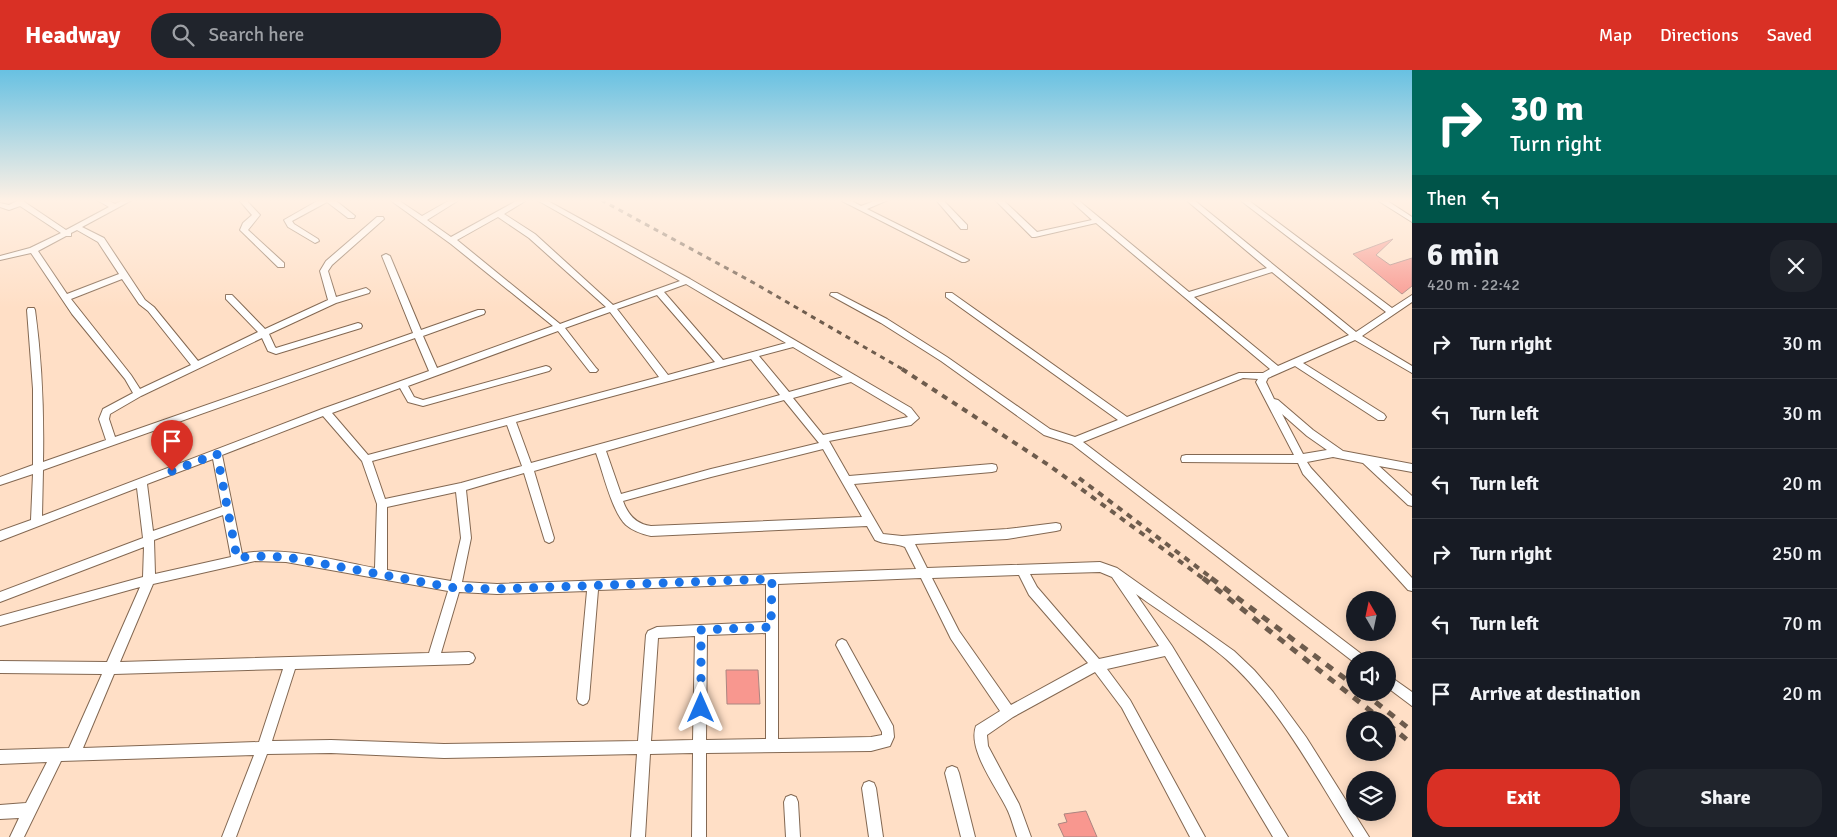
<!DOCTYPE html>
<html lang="en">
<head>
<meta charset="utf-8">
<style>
  :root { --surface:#171b24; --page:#20242c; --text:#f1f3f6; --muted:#9ea1a6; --line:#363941; --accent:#d93025 }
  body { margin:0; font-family:Signika,sans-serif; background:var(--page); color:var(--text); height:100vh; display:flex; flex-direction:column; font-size:19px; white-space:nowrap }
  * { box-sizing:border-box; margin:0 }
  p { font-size:16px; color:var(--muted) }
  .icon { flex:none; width:28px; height:28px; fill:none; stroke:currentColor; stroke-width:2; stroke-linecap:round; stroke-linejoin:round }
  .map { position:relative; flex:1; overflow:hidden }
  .drawer { display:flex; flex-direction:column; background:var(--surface); width:425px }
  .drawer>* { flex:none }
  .banner { background:#00695c; color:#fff; overflow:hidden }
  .needle { width:32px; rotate:351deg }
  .tools { position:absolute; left:1346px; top:521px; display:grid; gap:10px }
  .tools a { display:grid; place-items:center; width:50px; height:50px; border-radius:50%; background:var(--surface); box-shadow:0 2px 12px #0003; font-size:25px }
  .pin { position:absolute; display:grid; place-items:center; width:42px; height:42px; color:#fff; margin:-51px -21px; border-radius:50% 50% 50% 0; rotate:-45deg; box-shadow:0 0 5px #0007 }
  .pin .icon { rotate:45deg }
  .me { position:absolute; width:55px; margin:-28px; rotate:0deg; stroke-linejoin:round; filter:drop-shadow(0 0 4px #0008) }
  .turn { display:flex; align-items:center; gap:18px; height:105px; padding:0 15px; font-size:22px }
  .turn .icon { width:65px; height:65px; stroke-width:2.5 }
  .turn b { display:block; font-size:35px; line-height:42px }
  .then { display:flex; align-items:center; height:48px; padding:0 15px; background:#0003; gap:10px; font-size:19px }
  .round { display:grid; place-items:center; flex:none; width:52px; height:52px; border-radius:20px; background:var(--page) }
  .overview { display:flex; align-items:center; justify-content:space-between; height:85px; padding:0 15px }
  h1 { font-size:30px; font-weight:700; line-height:38px }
  .action { display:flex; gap:10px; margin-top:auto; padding:10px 15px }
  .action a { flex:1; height:58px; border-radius:20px; background:var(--accent); color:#fff; font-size:20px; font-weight:700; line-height:58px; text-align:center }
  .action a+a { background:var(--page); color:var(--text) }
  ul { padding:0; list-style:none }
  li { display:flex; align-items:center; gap:15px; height:70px; padding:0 15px; border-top:1px solid var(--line) }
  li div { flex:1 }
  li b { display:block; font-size:19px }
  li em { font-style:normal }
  header { display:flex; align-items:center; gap:30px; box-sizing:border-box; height:70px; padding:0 25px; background:var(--accent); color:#fff }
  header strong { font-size:24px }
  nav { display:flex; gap:28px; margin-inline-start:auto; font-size:18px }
  .search { width:350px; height:45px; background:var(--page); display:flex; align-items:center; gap:12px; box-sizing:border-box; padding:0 18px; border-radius:20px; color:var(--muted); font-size:19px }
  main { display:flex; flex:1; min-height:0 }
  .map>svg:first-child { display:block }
  .building { fill:#f8978f; stroke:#ab8580 }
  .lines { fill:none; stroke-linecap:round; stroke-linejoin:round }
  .minor-casing { stroke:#836852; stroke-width:2 }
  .minor { fill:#fff; fill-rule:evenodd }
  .rail-far2 { stroke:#6e5c4d; stroke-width:3; stroke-dasharray:5 5; stroke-linecap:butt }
  .rail-far1 { stroke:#6e5c4d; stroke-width:4; stroke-dasharray:6 6; stroke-linecap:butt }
  .rail { stroke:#6e5c4d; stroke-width:5; stroke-dasharray:8 8; stroke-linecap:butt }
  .route { stroke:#1a73e8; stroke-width:9; stroke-dasharray:0 16.2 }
</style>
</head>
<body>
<header>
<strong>Headway</strong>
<div class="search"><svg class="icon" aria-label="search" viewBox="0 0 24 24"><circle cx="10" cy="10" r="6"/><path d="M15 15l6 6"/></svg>Search here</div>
<nav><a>Map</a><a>Directions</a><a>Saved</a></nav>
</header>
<main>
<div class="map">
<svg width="1412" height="767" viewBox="0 0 1412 767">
  <rect width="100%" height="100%" fill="#ffdfc6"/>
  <path class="building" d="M1393,169L1376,185L1390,195L1412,188V216L1402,224L1353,184Z
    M726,600H758L760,634H727Z
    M1086,741L1097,767H1064L1058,754L1067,752L1064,744Z"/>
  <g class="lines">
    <defs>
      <path id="minor" d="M97,130H107L115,134L123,130H132L82,157L104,168L145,230L154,237L198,291L258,262L226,229V225H232L265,259L328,230L320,201L326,191L377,147H383L384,149L332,195L328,201L336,227L366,218L370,221L369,223L336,233L269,264L275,277L276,278L358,253L361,254L362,256L361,258L276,284L268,281L262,268L141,326L110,344L109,349L115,367L413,263L382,186L386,184L390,186L421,260L478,240H484L485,242L484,244L423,266L437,298L553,256L451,174L390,130H398L422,146L450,130H459L427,150L451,167L518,130H527L504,144L535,164L613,235L680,211L537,130H546L690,209L911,338L919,348L911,355L829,371L849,406L992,394L996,395L997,398L996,401L992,402L854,414L883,464L902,466L1007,459L1056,453L1060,454L1061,457L1060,460L1056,461L1007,469L915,474L927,498L1100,492L1117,498L1234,581L1254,600L1273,622L1306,667L1369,767H1354C1317,709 1278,634 1226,589C1198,565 1166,546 1136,524L1172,576L1288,767H1273L1165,586L1107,599L1130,630L1205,767H1190L1122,638L1095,602L1013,647L987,665L988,676L1019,734L1031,767H1017C1014,759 1012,750 1008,741C998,719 967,680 976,656L1000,641L951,569L921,508L778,514V669L871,667L882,665V662L836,575L838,571L842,569L846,571L893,656L894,667L890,676L871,681L706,683V767H692L693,683L650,684L645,767H631L637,684L444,688L331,683L267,684L236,767H222L254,685L61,691L24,767H10L19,748L0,749V735L26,733L47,692L0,694V680L69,678L102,604L0,603V591L107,592L140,517L0,556V546L143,507L144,477L0,532V522L143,468L137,418L0,471V461L31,450L33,404L0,415V407L33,395V319L27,240L28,238H34L35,240C42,291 44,341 43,392L106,370L99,349L103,339L133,323L125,309L72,244L31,183L0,190V186L30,178L61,163L20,136L9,140L0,137V133L9,135L17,131H23L66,160L109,137ZM498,147L529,168L606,237L560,254L457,170ZM77,160L98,172L119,204L67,224L38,181L66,166H71V163ZM122,209L139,234L148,241L191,295L140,319L131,305L71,229ZM686,214L786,273L723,290L664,222ZM657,225L715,292L668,305L617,239ZM610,242L659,307L368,385L332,343L400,318L408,332L423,336L549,301L551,299L549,297L546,296L423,330L414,327L408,316L558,261L590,302H596L598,300L596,298L565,258ZM415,268L429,301L322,339L42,446L43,400ZM793,277L843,307L789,322L759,286ZM751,289L780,325L531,393L516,352ZM851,312L905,344L908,347L823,365L793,328ZM784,330L819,373L711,399L621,424L606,381ZM323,346L362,391L377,434L375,498C335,491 282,475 242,484L222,385ZM507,355L522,396L461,413L385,429L372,391ZM823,379L862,447L651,456C636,454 628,445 623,431L711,407ZM596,383C603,402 612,442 626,455C633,461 642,464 651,466L867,456L875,470C885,475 896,473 905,477L916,499L497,514L462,512L471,468L466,420L524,403L544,468L545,471L549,473L553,471L554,468L534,401ZM213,389L222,437L153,461L147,414ZM456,422L461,468L451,511L387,500V437ZM223,445L231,487L155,504L154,470ZM255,491L286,492L448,521L429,583L120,592L153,514ZM1100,502L1112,507L1159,576L1099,589L1037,517L1030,504ZM1019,505L1029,525L1088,593L1011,635L959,561L932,508ZM766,514V552L657,557L648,561L646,565L638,671L444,674L331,670L272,671L295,599L469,594L473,592L475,588L473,584L469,582L441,583L459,522L497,524L587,521L577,629L579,633L583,635L587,633L589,629L598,520ZM766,563V669L706,670L707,565ZM695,566L693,670L651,671L658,568ZM283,599L259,672L83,678L114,604Z
        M239,130H246L260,145L248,160L284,193V197H278L240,160L243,153L252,145Z
        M319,130H335L355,146L354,148H348L327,132L292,151L294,154L318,169L319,171L315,173L288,157L284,150Z
        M840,130H850L861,136L877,130H888L867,139L969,190L965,192H962Z
        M936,130H943L967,155V159H961Z
        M995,130H1003L1037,162L1092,150L1070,130H1078L1189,222L1267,198L1186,130H1194L1356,262L1386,242L1240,130H1248L1392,238L1412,225V232L1362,266L1412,296V303L1355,270L1303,293L1384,344L1386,347L1384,350H1378L1295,296L1268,308L1266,312L1274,329L1278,330L1313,360L1343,381L1412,394V402L1379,396L1412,426V436L1408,435L1363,393L1333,387L1307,392L1311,398L1412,508V521L1408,520L1303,404L1298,393L1182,392L1181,389L1182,386L1186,385H1294L1256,312L1258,309L1243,308L1083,372L1364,586L1366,590H1355V593L1072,374L1044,365L941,291L881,253L830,225L831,223H837L887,249L947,287L1050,359L1075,367L1118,350L946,227V223H952L1127,347L1239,303H1263L1270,299L1096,153L1035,167H1032ZM1272,202L1349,265L1278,296L1194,227ZM1282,344L1307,366L1327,380L1303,384Z
        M1377,130H1386L1412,147V152Z
        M1388,605L1412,622V636L1388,618Z
        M952,696L957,698L959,703L975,767H961L945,703L947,698Z
        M869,711L874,713L876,718L883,767H869L862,718L864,713Z
        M791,725L796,727L798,732L800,767H786L784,732L786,727Z"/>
    </defs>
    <use href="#minor" class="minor-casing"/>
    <use href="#minor" class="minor"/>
    <path class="rail-far2" d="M601,130L754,213L904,300"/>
    <path class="rail-far1" d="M902,299L1050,396L1204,509
      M1079,408L1213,509"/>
    <path class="rail" d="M1203,508L1382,650
      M1211,508L1355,616
      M1363,622L1412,661
      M1388,654L1412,674"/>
  </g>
  <linearGradient id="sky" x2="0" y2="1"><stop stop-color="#68c1e2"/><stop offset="0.55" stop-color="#fff1e5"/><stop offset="1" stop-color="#fff1e5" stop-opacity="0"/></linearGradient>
  <rect width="1412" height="238" fill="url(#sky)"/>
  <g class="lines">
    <path class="route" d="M172,401L217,384L237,488L255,486L286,487L455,518L497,519L772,509L771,557L701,560V638"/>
  </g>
</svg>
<div class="tools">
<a><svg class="needle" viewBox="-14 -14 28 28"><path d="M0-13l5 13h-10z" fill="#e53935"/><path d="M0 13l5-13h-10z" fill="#9ea1a6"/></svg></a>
<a><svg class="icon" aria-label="sound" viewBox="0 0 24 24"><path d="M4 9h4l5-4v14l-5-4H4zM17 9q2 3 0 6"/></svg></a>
<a><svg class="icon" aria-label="search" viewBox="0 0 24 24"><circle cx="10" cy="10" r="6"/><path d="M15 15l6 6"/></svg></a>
<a><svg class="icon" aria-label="layers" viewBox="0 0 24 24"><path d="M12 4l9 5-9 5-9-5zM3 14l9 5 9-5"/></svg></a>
</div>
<div class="pin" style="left:172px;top:401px;background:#d93025"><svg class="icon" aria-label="arrive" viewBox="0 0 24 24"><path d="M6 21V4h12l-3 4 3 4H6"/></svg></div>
<svg class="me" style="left:701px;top:638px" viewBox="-20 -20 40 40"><path d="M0-17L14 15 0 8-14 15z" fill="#1a73e8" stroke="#fff" stroke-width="4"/></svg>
</div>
<section class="drawer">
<div class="banner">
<div class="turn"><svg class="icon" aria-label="right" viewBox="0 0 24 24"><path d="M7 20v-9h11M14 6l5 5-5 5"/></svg><div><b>30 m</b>Turn right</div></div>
<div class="then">Then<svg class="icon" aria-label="left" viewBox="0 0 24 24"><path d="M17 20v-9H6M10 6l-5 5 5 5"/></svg></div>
</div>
<div class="overview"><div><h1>6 min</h1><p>420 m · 22:42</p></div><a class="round"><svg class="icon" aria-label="close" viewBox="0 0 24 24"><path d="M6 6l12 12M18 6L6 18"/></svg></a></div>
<ul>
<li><svg class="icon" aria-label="right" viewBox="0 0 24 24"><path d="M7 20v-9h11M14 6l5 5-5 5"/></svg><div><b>Turn right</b></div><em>30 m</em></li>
<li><svg class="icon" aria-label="left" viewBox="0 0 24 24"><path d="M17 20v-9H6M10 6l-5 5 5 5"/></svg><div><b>Turn left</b></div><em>30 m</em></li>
<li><svg class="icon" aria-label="left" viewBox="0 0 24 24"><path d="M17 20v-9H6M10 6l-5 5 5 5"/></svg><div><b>Turn left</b></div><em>20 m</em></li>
<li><svg class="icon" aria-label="right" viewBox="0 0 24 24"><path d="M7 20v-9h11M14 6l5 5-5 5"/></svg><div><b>Turn right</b></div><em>250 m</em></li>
<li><svg class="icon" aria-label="left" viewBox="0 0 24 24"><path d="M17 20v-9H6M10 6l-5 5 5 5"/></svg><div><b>Turn left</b></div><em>70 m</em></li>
<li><svg class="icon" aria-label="arrive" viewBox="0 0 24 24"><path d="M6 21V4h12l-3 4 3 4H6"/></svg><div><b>Arrive at destination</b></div><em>20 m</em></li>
</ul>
<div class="action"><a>Exit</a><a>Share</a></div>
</section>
</main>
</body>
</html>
